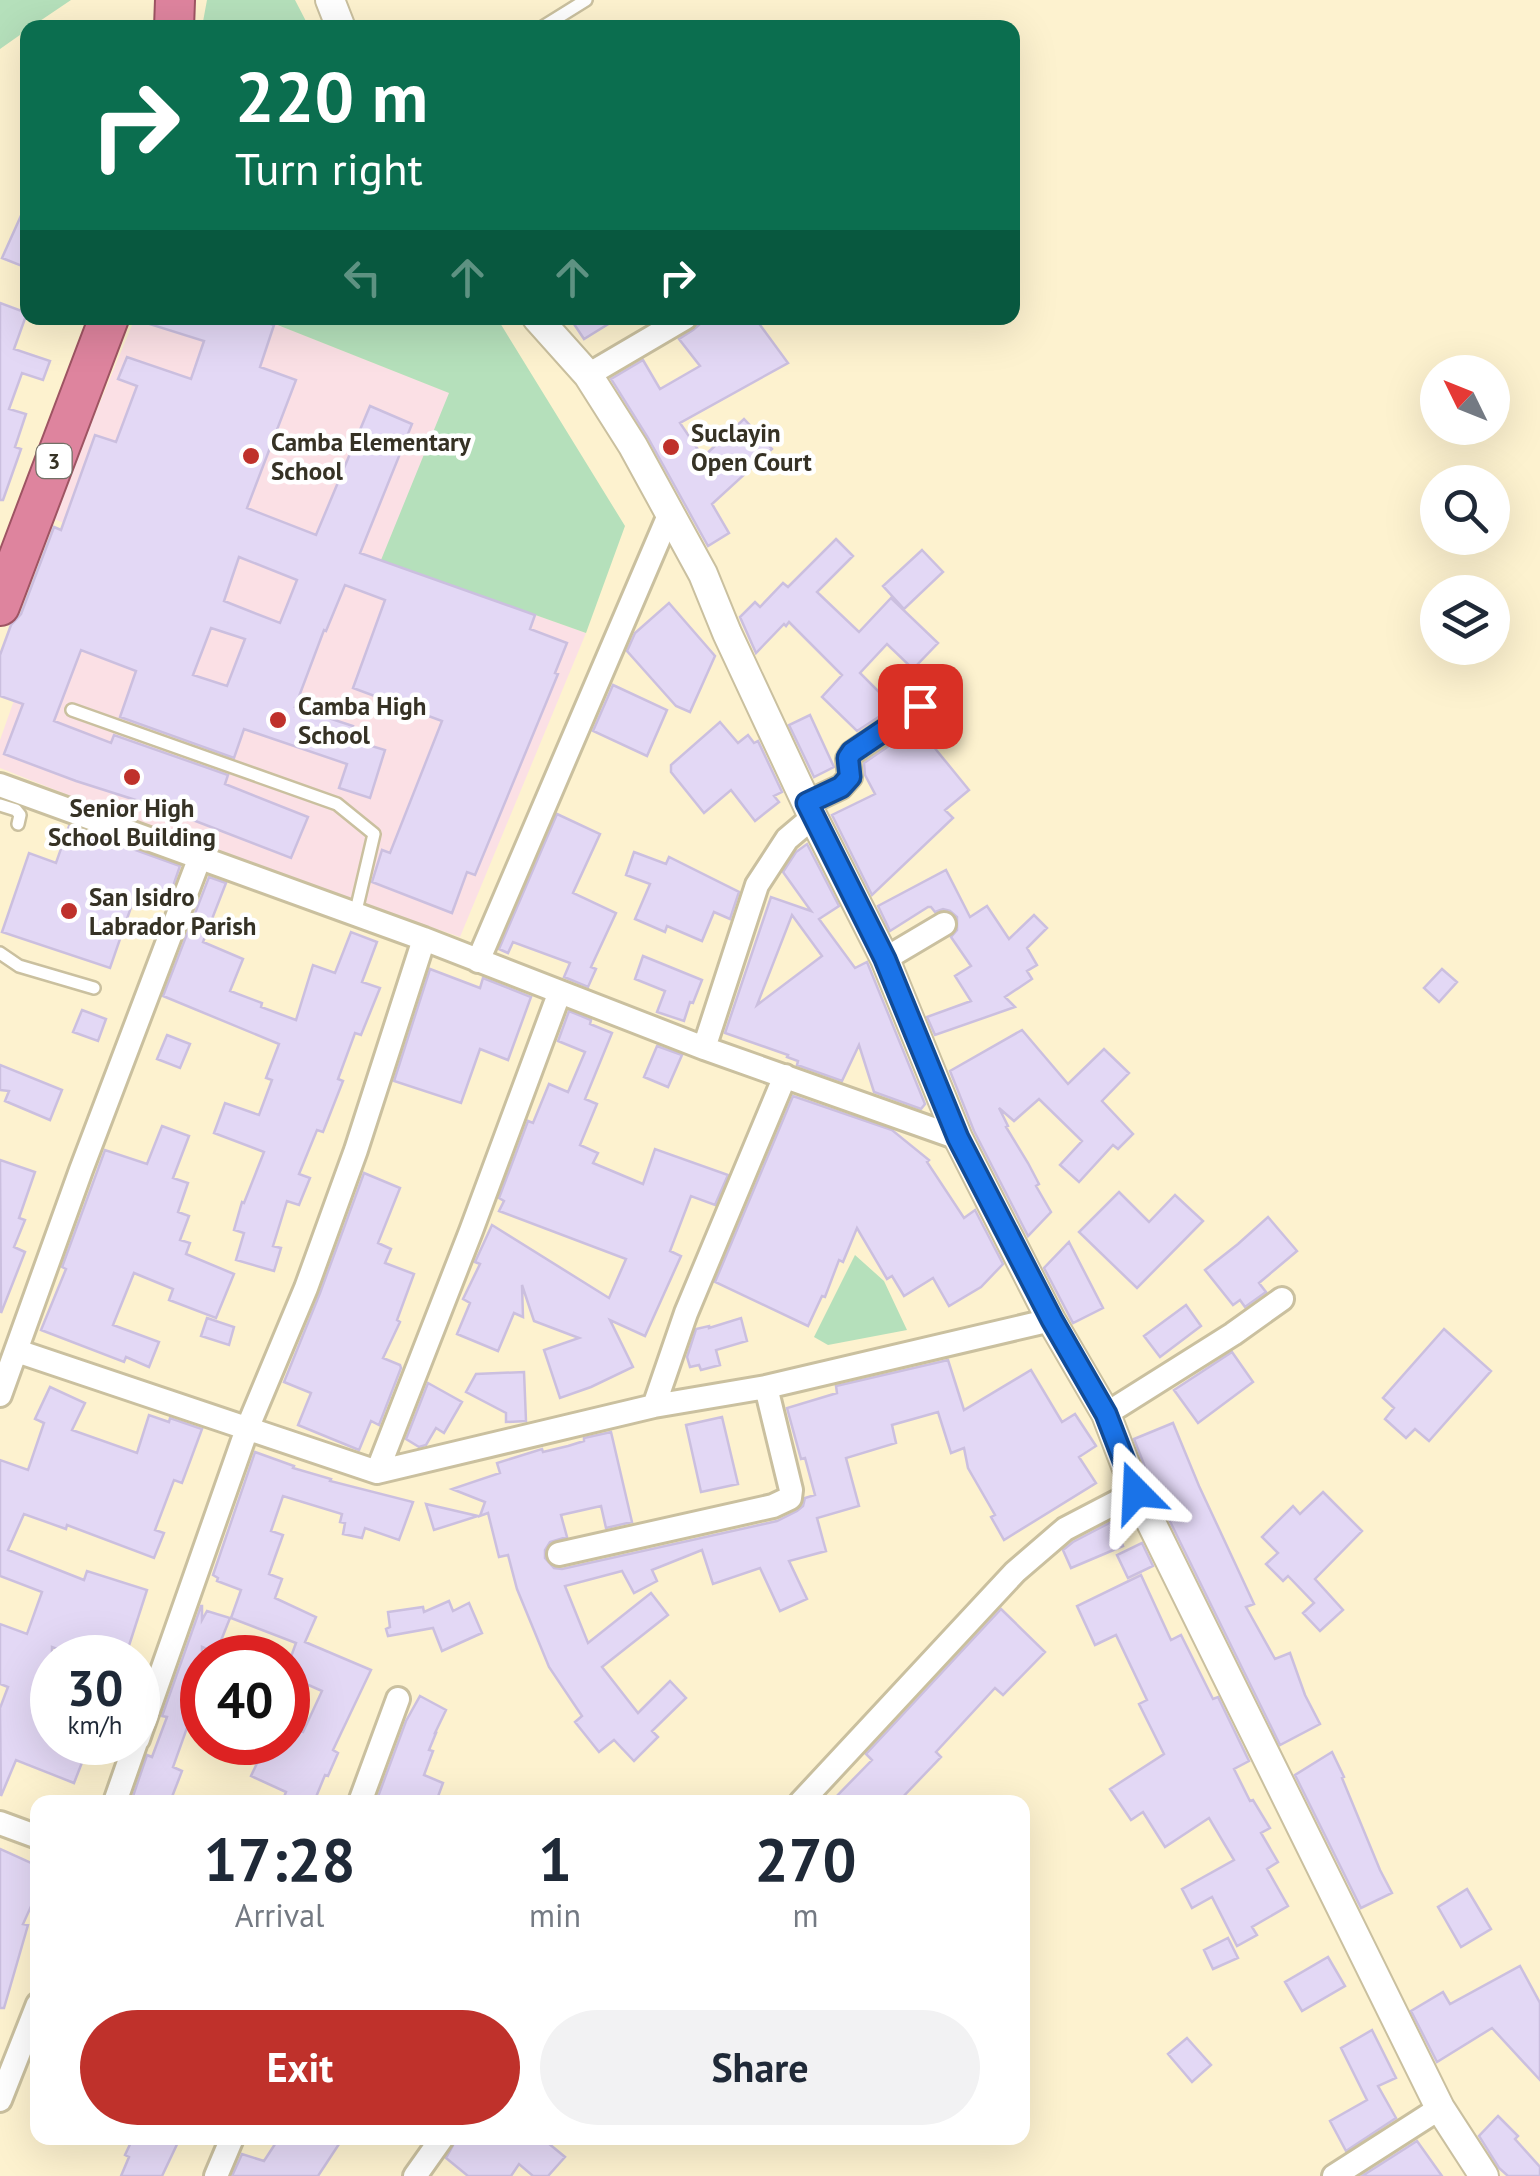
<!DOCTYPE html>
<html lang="en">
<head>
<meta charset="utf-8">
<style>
  :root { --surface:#fff; --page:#f2f2f3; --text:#1f2937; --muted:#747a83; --accent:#bf312b }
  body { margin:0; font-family:"PT Sans",sans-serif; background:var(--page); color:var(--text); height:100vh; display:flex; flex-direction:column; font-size:38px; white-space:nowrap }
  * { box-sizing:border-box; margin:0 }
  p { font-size:32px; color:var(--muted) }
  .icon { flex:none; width:55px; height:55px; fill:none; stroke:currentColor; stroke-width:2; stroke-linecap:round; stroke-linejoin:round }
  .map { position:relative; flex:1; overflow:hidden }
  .details { position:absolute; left:30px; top:1795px; width:1000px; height:350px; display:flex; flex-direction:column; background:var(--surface); border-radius:20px; box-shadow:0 10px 40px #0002 }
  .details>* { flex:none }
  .top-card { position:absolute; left:20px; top:20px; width:1000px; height:305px; border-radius:20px; box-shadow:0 10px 40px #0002; background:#0b6e4f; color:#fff; overflow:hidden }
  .needle { width:65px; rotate:313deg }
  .tools { position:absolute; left:1420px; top:355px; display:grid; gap:20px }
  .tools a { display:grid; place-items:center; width:90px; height:90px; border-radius:50%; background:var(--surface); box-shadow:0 10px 40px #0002; font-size:50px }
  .speed { position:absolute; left:30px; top:1635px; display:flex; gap:20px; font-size:50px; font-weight:700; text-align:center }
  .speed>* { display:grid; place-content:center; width:130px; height:130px; border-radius:50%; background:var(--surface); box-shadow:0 10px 40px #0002; line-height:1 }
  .speed small { font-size:25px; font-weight:400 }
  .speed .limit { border:15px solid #d22; background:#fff; color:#111 }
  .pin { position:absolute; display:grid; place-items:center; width:85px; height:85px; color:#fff; margin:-42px; border-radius:20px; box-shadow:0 5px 15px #0006 }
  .me { position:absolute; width:110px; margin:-55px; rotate:339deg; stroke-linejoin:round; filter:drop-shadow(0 0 8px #0008) }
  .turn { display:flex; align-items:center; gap:35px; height:210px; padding:0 50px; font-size:45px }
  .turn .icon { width:130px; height:130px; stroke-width:2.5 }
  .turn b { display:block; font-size:70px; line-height:85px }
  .lanes { display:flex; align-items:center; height:95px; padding:0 50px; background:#0003; justify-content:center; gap:50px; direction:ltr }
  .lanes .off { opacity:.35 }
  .eta { display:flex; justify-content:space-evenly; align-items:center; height:170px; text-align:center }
  .eta b { font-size:60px; font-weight:800; line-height:70px }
  .cta { display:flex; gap:20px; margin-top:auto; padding:20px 50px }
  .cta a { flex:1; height:115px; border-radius:60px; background:var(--accent); color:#fff; font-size:40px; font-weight:800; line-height:115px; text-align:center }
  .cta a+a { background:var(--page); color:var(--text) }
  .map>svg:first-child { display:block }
  .education { fill:#fbe0e5 }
  .green { fill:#b5e0bb }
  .building { fill:#e3d8f5; stroke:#cbbfdf; stroke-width:2.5; fill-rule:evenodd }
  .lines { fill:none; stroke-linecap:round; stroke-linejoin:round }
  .service-casing { stroke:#cac09f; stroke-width:16 }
  .minor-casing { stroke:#cac09f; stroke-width:28 }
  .tertiary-casing { stroke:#cac09f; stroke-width:32 }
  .trunk-casing { stroke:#9e5463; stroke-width:42 }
  .service { stroke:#fff; stroke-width:11 }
  .minor { stroke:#fff; stroke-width:22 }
  .tertiary { stroke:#fff; stroke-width:28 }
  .trunk { stroke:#de849e; stroke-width:38 }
  .route-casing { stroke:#114b97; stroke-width:25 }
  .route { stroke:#1a73e8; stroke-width:18 }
  .poi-dot { fill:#bf312b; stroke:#fff; stroke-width:4 }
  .labels { text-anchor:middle; stroke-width:9; stroke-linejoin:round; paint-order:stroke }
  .shield { fill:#fff; stroke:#727066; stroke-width:2.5 }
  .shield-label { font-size:22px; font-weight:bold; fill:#363225 }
  .poi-label { font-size:25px; font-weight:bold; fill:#363225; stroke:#fff; text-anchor:start }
</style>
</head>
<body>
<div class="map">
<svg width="1540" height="2176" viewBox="0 0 1540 2176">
  <rect width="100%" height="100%" fill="#fdf2cf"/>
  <path class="education" d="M135,318H260L450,393L382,560L586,633L460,937L209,851L0,768V740L55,584L66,524L52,518Z"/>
  <path class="green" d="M0,0H71L31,27L28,28L27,30L0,49Z
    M207,0H295L309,27H202Z
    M260,318H497L625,526L586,633L381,560L449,393Z
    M855,1255L884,1281L907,1330L828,1345L814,1337Z"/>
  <path class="building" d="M28,200V253L22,266L2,258Z
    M0,303L27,313L14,349L50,361L43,380L22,373L9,409L26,414L15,447L21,449L3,500H0Z
    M144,318H251L274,325L260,367L296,380L247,508L316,535L370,406L412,424L360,553L535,615L530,629L567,643L555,673L558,674L475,875L467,872L452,913L372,882L382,850L390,853L442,721L353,688L385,600L345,585L326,631L324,630L295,707L353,726L348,739L385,750L370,798L339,788L347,764L244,729L234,758L120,717L136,671L81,650L54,721L111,743L114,735L228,775L225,784L308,817L291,858L167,810L76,781L4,754L23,704L0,696V655L11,625L21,614L54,527L61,530L95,435L116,442L137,386L118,379L127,357L191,379L204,341L143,322ZM239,557L297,580L280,623L224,601ZM211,628L245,639L227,686L193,675Z
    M570,318H618L584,339Z
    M707,318H755L788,363L680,423L703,457L744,419L772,449L712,504L729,533L708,546L648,438L611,379L643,360L660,389L700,366L679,339L693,330Z
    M836,539L853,556L817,592L859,632L891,598L938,643L913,669L887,644L860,673L894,707L857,731L822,697L842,675L789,622L786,626L784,624L756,653L740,617L755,602L760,607L783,583L788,587Z
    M922,550L943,572L904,609L883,586Z
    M669,603L715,656L690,712L676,706L627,651L635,633Z
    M613,685L667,710L647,756L593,731Z
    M938,705L955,734L933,746L969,790L945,810L953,818L872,895L832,815L875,794L865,775L864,763L928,719Z
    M810,715L834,767L814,777L789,725Z
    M720,722L738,743L748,735L754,743L758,741L782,792L774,796L779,802L755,821L731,790L704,813L671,772V765Z
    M557,814L600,834L573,893L616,913L591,967L596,969L588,987L564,977L570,963L513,942L508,953L499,949Z
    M69,826L180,866L169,898L138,887L110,968L2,932L29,853L56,863Z
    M807,844L839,906L819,919L855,968L867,962L925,1104L921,1109L874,1092L859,1045L842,1081L797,1065L798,1061L787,1057L788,1055L725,1033L771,897L811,911L783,872L796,852ZM792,915L822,956L757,1005Z
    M634,852L666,864L669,857L739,892L730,919L714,912L702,941L667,926L665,932L635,919L650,884L626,875Z
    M946,870L970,917L987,906L1009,939L1034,915L1047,928L1027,948L1037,965L1027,971L1032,979L1005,997L1015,1007L935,1035L927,1017L971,1001L955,976L971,966L951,937L957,930V917L950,911L943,909L935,912L931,907H928L890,931L878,906Z
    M209,877L226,883L203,942L243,959L230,991L262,1003L261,1007L296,1020L313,965L335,973L351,932L377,942L362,982L380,988L361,1035L355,1033L338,1079L343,1081L323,1132L317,1130L299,1174L310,1178L299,1205L287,1201L273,1246L281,1248L274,1271L236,1260L244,1233L234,1230L242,1202L244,1203L264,1152L214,1133L225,1103L259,1115L272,1080L266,1078L279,1044L163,996Z
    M643,956L702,980L693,1003L690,1002L684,1021L657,1012L665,991L635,979Z
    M430,969L480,988L483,978L531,997L508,1060L480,1049L461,1103L394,1081Z
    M1442,969L1457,982L1439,1002L1424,988Z
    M82,1010L106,1019L98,1041L73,1032Z
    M569,1011L591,1020L590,1024L612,1033L585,1099L597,1104L580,1145L598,1153L593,1163L643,1184L655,1149L728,1175L715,1205L691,1196L670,1251L681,1256L645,1336L610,1320L633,1367L591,1387L560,1398L544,1350L579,1338L534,1321L522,1285L523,1317L514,1313L498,1351L457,1334L470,1303L463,1299L480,1264L475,1262L492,1225L609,1298L626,1259L499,1211L504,1201L499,1198L528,1121L533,1123L549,1084L568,1092L585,1052L558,1041Z
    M1022,1030L1068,1084L1104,1049L1129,1073L1102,1101L1133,1134L1118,1149L1113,1145L1079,1182L1060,1165L1082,1141L1039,1099L1014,1121L999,1108L1008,1126L1006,1127L1028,1163L1039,1184L1036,1186L1051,1212L1028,1236L974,1131L950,1071Z
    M167,1035L190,1044L180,1068L157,1059Z
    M657,1046L682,1055L668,1087L644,1077Z
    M0,1065L62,1090L50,1120L5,1101L9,1091L0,1090Z
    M793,1096L892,1130L929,1160L927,1162L964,1218L975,1210L1003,1264L981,1287L949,1306L933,1278L904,1296L892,1276L887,1279L857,1228L843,1262L839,1260L825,1297L822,1296L808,1326L715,1282Z
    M162,1126L189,1136L173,1178L188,1183L178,1212L189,1216L180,1240L190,1243L186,1254L234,1274L216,1318L169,1300L173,1289L134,1273L113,1325L159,1342L149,1367L126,1357L124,1362L41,1330L66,1269L62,1267L105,1150L147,1164Z
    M0,1160L35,1172L19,1218L25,1220L14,1247L25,1252L1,1313Z
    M364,1173L400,1188L378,1243L391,1249L385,1263L414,1274L397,1320L400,1322L383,1358L400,1365L401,1368L379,1425L371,1421L359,1450L298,1425L311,1393L284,1382L320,1293Z
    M1119,1192L1149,1222L1175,1195L1203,1221L1137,1288L1079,1232Z
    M1268,1217L1297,1251L1259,1283L1266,1292L1245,1307L1240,1300L1233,1305L1205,1270L1238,1244Z
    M1069,1242L1103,1308L1073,1323L1044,1268Z
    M1186,1305L1201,1326L1160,1357L1144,1336Z
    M207,1318L234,1327L229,1345L201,1336Z
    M741,1318L747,1341L716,1350L720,1365L701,1370L699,1365L690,1367L687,1357L696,1329L709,1326V1328Z
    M1444,1329L1491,1371L1429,1441L1415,1429L1406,1438L1385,1419L1394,1408L1383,1398Z
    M1232,1352L1253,1382L1198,1423L1174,1390Z
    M948,1360L964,1410L1031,1370L1062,1422L1075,1414L1096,1446L1079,1457L1096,1483L1004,1540L991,1517L995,1515L968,1468L964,1448L951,1453L938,1412L892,1425L896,1443L846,1458L859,1506L817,1518L826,1551L789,1561L807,1599L780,1611L760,1568L713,1584L702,1550L652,1570L657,1581L634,1593L622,1571L565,1586L588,1643L651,1593L668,1615L602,1667L638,1713L670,1681L686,1698L652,1731L658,1737L634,1761L614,1740L599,1752L575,1722L582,1716L549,1667L517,1589L508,1555L499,1557L488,1513L480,1516L485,1502L452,1489L500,1473L497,1463L542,1449L543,1452L568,1446L584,1441V1438L611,1432L632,1522L606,1528L601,1506L561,1515L567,1537L550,1542L545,1550V1558L554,1568L562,1569L777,1521L797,1511L803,1506L805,1498L815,1495L805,1458L801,1459L787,1408L837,1393L836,1386Z
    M524,1372L526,1421L506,1422V1413L466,1392L476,1374Z
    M428,1383L462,1402L444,1433L436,1428L426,1445L419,1447L406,1439Z
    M50,1387L85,1403L72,1430L137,1453L149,1415L169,1422L170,1418L202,1429L182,1483L174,1480L155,1530L164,1533L154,1558L67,1525L66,1529L24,1514L8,1550L84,1580L87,1571L147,1590L125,1658H82L52,1647V1692L45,1715L52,1718V1742H90L74,1783L16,1760L1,1796L0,1708L8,1687L0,1684V1624L27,1634L42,1592L0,1576V1460L28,1470L44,1423L35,1419Z
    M722,1417L738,1484L701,1492L686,1425Z
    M1173,1423L1199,1486L1254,1604L1246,1607L1275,1659L1290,1653L1305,1695L1320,1724L1280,1745L1152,1485L1134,1439Z
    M255,1452L294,1466L293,1468L331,1479L330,1481L413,1502L399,1540L365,1528L362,1538L343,1534L345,1523L340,1522L342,1514L283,1496L271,1531L283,1535L269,1574L282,1579L275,1598L316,1617L305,1642L371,1670L333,1750L338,1753L328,1776L325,1775L314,1802H282L286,1792L251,1776L267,1742H288V1727L303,1732L322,1691L288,1676V1665L296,1643L231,1618L241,1590L217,1581L218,1578L213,1575Z
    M1323,1492L1362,1531L1315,1579L1343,1610L1320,1631L1303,1613L1314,1603L1288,1576L1283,1581L1266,1564L1278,1553L1262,1537L1293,1506L1300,1514Z
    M426,1504L478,1516L434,1530Z
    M1113,1521L1123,1546L1071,1568L1063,1550L1073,1542Z
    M1142,1543L1153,1566L1128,1578L1117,1555Z
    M1141,1575L1171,1640L1181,1635L1213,1699L1218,1697L1249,1761L1234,1769L1250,1801L1253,1800L1270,1828L1261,1833L1278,1862L1267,1869L1288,1906L1252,1927L1257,1935L1237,1946L1212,1897L1192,1908L1182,1889L1234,1860L1209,1818L1165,1847L1143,1812L1131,1820L1110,1789L1164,1754L1139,1704L1147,1700L1116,1635L1095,1645L1077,1606Z
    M449,1601L453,1611L469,1603L482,1633L442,1651L433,1628L388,1636L386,1629L390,1627L388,1612L423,1607L424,1612Z
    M201,1606H202V1620L207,1611L230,1618L216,1653L202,1647V1730L188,1725L173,1767L182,1771L170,1802H131L147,1755L152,1757L167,1717L162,1716Z
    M1001,1609L1045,1652L1003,1695L995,1688L936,1752L941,1757L898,1802H831L872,1760L866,1754Z
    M420,1696L446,1710L435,1733H436L429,1750L433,1751L424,1775L443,1783L436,1802H376L406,1721Z
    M1332,1752L1344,1777L1342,1778L1380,1870L1392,1893L1361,1908L1295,1775Z
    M0,1849L38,1866V1891L23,1924L28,1925L4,2008H0Z
    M1467,1889L1491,1929L1461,1947L1438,1907Z
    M1228,1938L1238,1958L1213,1969L1204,1950Z
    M1328,1957L1345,1986L1302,2011L1285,1982Z
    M1520,1966L1540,2003V2080L1492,2028L1437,2062L1411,2011L1443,1992L1450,2004Z
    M1372,2030L1396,2078L1378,2086L1396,2118L1346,2151L1330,2121L1367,2100L1341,2048Z
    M1187,2038L1211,2065L1192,2082L1168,2054Z
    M1498,2116L1518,2136L1515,2139L1540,2167V2176H1508L1499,2168L1479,2136Z
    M133,2138H180L162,2176H121L129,2157L125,2155Z
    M279,2138H343L318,2176H232L242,2154L264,2161Z
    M457,2138H542L565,2157L548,2176H533L519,2164L511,2176H468L446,2158Z
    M1417,2141L1442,2176H1362Z"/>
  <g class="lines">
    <defs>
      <path id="service" d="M541,28L586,0
        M72,710L337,804L374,834L355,915
        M0,805L16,810L20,815L18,824
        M0,953L19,966L94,988"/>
      <path id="minor" d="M588,375L685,318
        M0,785L424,939L704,1048L958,1138
        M807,803L841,787L850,777L848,759L852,753L920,707
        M885,959L944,924
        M478,961L669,515
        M704,1048L757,885L787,839L813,817
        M17,1351L377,1472L654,1406L766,1387L1051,1320
        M0,1395L81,1170L200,857
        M654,1406L686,1313L785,1076
        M1106,1414L1233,1334L1282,1299
        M377,1472L471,1231L559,994
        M559,1554L773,1506L790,1498L791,1490L766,1387
        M138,1739L247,1429L306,1288L356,1150L424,939
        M115,1802L136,1742
        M360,1802L398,1699
        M801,1802L1015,1572L1065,1529L1136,1492
        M0,1823L38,1837
        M0,2100L38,2004
        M216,2176L232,2138
        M415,2176L442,2138
        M1334,2176L1440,2108"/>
      <path id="tertiary" d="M330,0L341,28
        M537,318L588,375L633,446L703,574L727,633L813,817L885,959L958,1138L1051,1320L1106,1414L1136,1492L1440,2108L1484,2176"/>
      <path id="trunk" d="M174,28L175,0
        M0,606L109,318"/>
    </defs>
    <use href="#service" class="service-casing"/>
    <use href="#minor" class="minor-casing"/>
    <use href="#tertiary" class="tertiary-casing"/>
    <use href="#trunk" class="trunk-casing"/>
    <use href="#service" class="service"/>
    <use href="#minor" class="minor"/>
    <use href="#tertiary" class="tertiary"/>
    <use href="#trunk" class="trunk"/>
  </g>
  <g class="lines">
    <defs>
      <path id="route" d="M920,706L852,752L848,758L850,777L841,787L807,803L885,959L958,1138L1052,1320L1106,1414L1136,1492"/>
    </defs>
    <use href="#route" class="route-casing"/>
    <use href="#route" class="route"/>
  </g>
  <g class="poi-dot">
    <circle cx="671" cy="447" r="10"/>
    <circle cx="251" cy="456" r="10"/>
    <circle cx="278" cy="720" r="10"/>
    <circle cx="132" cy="777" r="10"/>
    <circle cx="69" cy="911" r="10"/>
  </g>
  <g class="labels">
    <rect class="shield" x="36.5" y="444" width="35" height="34" rx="8"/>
    <g class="shield-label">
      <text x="54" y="469">3</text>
    </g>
    <g class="poi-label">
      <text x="691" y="442">Suclayin<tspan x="691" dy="29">Open Court</tspan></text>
      <text x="271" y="451">Camba Elementary<tspan x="271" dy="29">School</tspan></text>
      <text x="298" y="715">Camba High<tspan x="298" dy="29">School</tspan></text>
      <text x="132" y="817" text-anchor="middle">Senior High<tspan x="132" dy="29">School Building</tspan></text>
      <text x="89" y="906">San Isidro<tspan x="89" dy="29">Labrador Parish</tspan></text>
    </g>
  </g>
</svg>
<div class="tools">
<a><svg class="needle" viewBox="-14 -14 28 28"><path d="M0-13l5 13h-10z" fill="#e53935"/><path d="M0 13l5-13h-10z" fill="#747a83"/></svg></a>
<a><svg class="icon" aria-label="search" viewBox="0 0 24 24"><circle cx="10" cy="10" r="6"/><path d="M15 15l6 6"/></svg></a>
<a><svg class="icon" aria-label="layers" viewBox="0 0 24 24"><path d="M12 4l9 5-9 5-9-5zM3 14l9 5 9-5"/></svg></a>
</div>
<div class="speed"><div>30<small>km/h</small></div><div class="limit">40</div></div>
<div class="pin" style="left:920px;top:706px;background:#d93025"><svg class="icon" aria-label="arrive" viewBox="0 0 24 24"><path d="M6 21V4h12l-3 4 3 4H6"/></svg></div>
<svg class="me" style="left:1136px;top:1492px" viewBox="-20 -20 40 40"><path d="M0-17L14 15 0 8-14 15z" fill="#1a73e8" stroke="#fff" stroke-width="4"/></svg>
<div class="top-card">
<div class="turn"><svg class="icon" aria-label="right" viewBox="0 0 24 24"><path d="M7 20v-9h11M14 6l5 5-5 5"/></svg><div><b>220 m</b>Turn right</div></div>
<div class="lanes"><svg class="icon off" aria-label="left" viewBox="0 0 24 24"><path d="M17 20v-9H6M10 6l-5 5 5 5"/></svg><svg class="icon off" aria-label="ahead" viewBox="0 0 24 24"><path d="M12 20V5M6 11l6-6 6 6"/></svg><svg class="icon off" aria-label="ahead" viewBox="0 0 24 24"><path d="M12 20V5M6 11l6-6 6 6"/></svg><svg class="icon" aria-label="right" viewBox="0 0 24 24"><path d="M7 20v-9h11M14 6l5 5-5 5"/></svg></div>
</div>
<section class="details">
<div class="eta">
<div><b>17:28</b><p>Arrival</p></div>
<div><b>1</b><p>min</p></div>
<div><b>270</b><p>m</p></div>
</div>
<div class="cta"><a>Exit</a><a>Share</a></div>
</section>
</div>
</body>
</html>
